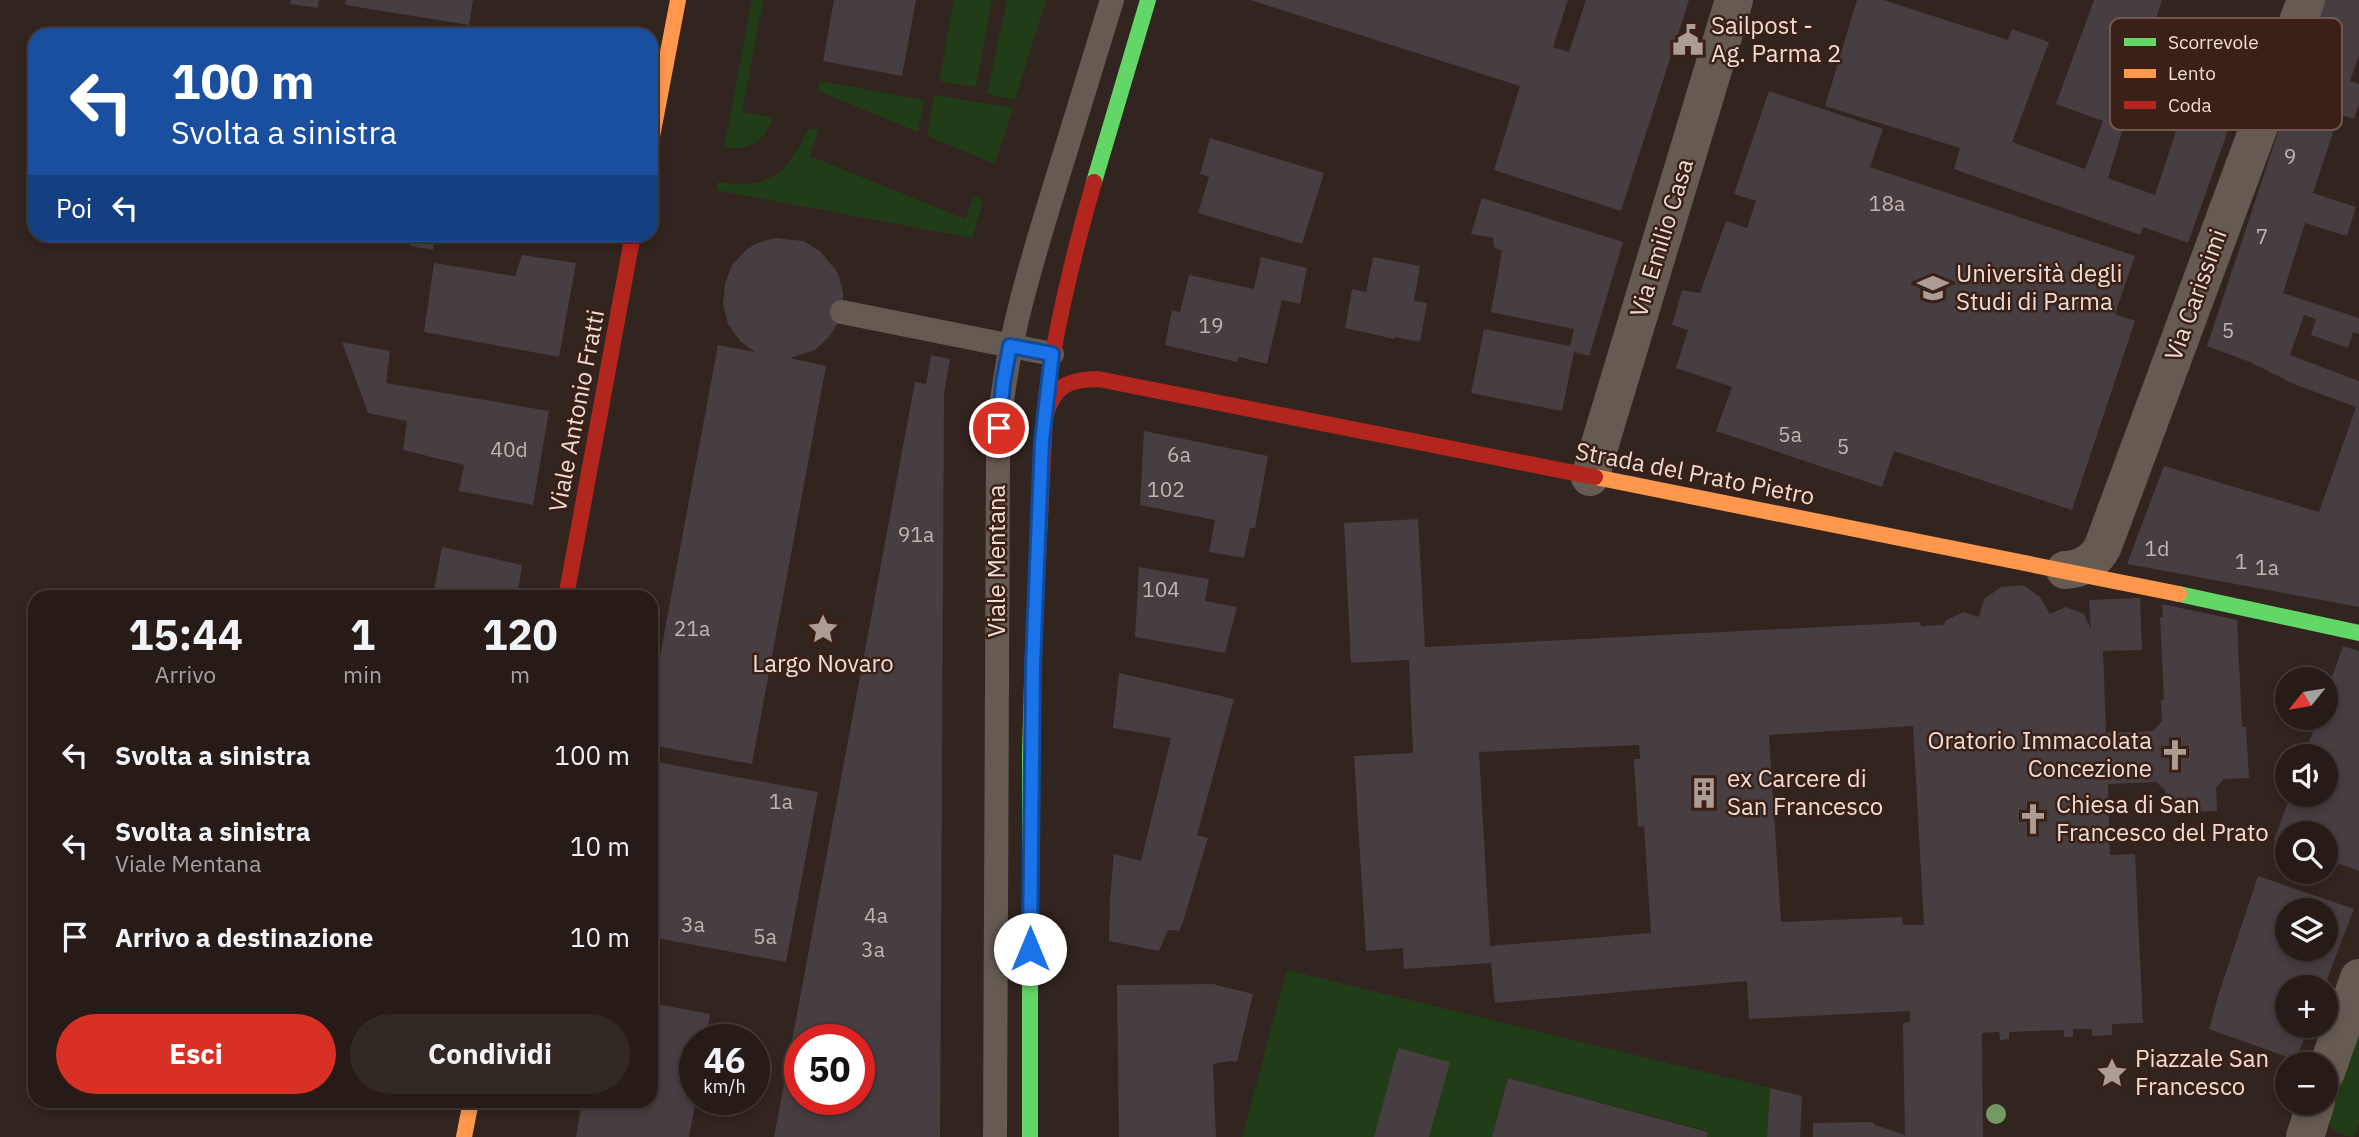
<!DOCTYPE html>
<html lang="it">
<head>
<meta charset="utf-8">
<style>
  :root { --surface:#261b17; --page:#322824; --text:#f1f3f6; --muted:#a4a1a1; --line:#423936; --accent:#d93025 }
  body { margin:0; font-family:"IBM Plex Sans",sans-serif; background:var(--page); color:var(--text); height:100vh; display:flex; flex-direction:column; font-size:26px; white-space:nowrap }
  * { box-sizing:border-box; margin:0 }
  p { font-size:23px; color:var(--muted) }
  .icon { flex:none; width:38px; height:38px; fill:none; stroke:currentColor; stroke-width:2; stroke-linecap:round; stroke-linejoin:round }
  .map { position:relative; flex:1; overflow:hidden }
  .drawer { position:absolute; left:28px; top:590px; width:630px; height:518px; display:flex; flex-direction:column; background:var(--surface); border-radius:21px; box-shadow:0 4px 10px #0003,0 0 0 2px var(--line) }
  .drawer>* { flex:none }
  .banner { position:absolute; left:28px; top:28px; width:630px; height:214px; border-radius:21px; box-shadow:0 4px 10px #0003,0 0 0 2px var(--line); background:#1a4fa0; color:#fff; overflow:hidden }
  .needle { width:46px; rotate:240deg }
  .tools { position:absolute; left:2275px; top:667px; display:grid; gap:14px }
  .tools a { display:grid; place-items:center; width:63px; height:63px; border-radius:50%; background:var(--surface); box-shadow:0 4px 10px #0003,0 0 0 2px var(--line); font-size:35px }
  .speed { position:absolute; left:679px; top:1024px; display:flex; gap:14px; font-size:35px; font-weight:700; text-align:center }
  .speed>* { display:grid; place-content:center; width:91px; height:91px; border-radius:50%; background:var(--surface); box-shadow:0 4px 10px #0003,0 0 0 2px var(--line); line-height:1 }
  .speed small { font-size:18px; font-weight:400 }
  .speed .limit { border:10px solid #d22; background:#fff; color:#111 }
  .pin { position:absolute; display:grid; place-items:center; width:60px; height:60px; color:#fff; margin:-30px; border:4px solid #fff; border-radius:50%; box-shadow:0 2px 7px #0007 }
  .me { position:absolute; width:77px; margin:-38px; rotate:0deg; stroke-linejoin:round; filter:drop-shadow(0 0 5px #0008) }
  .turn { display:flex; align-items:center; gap:24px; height:147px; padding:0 28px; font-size:32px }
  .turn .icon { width:91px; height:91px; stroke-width:2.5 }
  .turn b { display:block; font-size:49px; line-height:60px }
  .then { display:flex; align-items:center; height:66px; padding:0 28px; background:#0003; gap:14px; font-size:26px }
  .eta { display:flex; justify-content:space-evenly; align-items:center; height:119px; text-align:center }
  .eta b { font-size:42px; font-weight:700; line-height:49px }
  .cta { display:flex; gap:14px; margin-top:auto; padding:14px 28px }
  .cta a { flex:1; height:80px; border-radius:42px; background:var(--accent); color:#fff; font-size:28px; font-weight:700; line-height:80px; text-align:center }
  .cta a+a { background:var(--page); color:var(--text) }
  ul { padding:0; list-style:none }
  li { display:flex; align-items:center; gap:21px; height:91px; padding:0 28px }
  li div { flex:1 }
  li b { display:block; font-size:26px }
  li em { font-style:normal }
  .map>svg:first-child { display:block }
  .green { fill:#213d17 }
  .building { fill:#473e41; fill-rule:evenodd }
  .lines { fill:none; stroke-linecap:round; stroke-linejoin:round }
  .lane { stroke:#655b52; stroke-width:24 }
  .street { stroke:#655b52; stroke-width:38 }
  .fast { stroke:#63d668; stroke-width:16 }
  .slow { stroke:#ff974d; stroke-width:16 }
  .jam { stroke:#b3261e; stroke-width:16 }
  .tree { fill:#739a61 }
  .route-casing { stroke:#114b97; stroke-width:18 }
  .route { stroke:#1a73e8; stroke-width:12 }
  .labels { text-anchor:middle; stroke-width:5; stroke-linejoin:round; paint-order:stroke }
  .number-label { font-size:21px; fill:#c4b4b0 }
  .poi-label { font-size:24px; fill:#eedcd5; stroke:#3a2017; text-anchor:start }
  .street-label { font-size:24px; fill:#eedcd5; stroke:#3a2017 }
  .key { fill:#3a2017; stroke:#705850; stroke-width:2 }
  .key-label { font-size:19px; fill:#eedcd5 }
</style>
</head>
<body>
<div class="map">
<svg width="2359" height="1137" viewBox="0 0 2359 1137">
  <rect width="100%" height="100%" fill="#32241f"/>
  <path class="green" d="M752,0H763L742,112L773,118C765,141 748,152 724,147Z
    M954,0H992L976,87L939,81Z
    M1007,0H1046L1015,100L987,94Z
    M820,81L924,100L918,132L818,91Z
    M934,95L1013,108L995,164L927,136Z
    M815,129L818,132L810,156L965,219L974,197L979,196L983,203L972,238L716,190L718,182C770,190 786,174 808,130Z
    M1287,970L1770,1088L1767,1137H1707L1708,1131L1508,1078L1492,1137H1429L1449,1062L1374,1137H1242Z
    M2359,1019V1124L2354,1137C2345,1136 2334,1133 2330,1125C2318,1104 2350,1041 2359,1019Z"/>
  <path class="building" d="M291,0H319L318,8L290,4Z
    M346,0H473L469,25L345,5Z
    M834,0H916L902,76L823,61Z
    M1250,0H1568L1553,47L1569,52L1586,0H1689L1621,211L1494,170L1520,86Z
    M1857,0H1883L2008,40L2012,29L2049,42L2012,142L2085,169L2103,121L2056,104L2094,0H2162L2108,178L2155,195L2213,18L2260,40L2188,243L2143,227L2140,235L1959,171L1954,169L1960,148L1825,106Z
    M2322,0H2359V55L2350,81L2359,84V103L2354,119L2339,114L2313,193L2356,207L2347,236L2305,223L2283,293L2359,318V334L2353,332L2348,348L2311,335L2316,319L2304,315L2290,355L2359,381V607L2127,564L2164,466L2319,512L2356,407L2296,385L2250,362L2207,346Z
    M1769,91L1883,129L1870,167L2135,256L2115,314L2135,321L2072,510L1894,451L1882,487L1716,431L1732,387L1676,368L1688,330L1672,325L1682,290L1700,293L1726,221L1747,228L1756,201L1734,194Z
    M1210,138L1324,173L1302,244L1198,213L1209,177L1200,174Z
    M1482,198L1623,242L1589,356L1574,352L1562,411L1471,393L1484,329L1570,346L1574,329L1491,312L1502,251L1494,247L1493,238L1471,234Z
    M411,234H435L433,250L410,246Z
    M774,238L804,241L820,251L838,273L843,292V302L839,321L829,337L815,350L790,358L826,366L752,764L651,745V704L718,345L755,352L740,341L728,324L723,304L725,284L732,265L746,250L755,244Z
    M522,255L576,263L559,357L424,332L434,263L515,276Z
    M1261,257L1307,268L1300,304L1282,300L1267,364L1239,357L1237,362L1165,345L1172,310L1180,312L1189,275L1254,289Z
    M1373,257L1420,266L1414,301L1427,303L1420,342L1395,337L1394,339L1345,328L1352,289L1366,292Z
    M342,342L390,351L386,383L549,411L533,505L459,491L464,465L403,450L407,421L368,413Z
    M931,355L950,359L944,394L940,1137H774L915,382L926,384ZM800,1040H859V1099H800Z
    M1144,431L1268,456L1255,528H1250L1244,558L1209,552L1215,520L1140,505Z
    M1418,519L1425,647L1920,622L1921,626L1944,625L1946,620L1964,612L1979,617L1984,599L2001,587L2023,585L2040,597L2050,614L2066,607L2084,614L2091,629L2089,600L2140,598L2142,650L2103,651L2106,733L2153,731L2162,721L2161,700H2164L2160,617H2163L2162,604L2237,620L2242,727H2246L2249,778L2224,779L2216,788L2217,811L2166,813L2165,790L2156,782L2108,784L2110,855L2135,854L2143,1023L2112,1024V1035L2092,1036V1029H2073V1037H2064V1030L2009,1032V1039L2000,1040L1999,1032L1982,1033L1983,1137H1813V1123L1873,1122V1124L1905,1135L1903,1023L1910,1022V1011L1749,1019L1747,981L1495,1003L1491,963L1404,969L1403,948L1366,951L1354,756L1413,753L1409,660L1351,663L1344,523ZM1913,726L1924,925H1903L1902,917L1781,922L1769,735ZM1639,745L1640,759H1634L1638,827L1644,826L1651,933L1490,946L1479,752Z
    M442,547L522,565L517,597H433Z
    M1139,567L1209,579L1205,601L1237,607L1225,653L1135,637Z
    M2343,646L2359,651V871L2326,859V833H2287V845L2274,840L2291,794H2326V756H2304L2318,718H2326V694Z
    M1119,673L1234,699L1197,835L1208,838L1183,922L1179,931L1168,930L1159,951L1109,941L1110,898L1114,854L1141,861L1171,738L1113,728Z
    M651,761L818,792L786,962L651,937Z
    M2258,876L2354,909L2324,987H2287V1026H2309L2296,1060L2209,1029L2219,993ZM2287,910H2326V948H2287Z
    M1213,984L1253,994L1237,1062L1230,1061L1213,1064L1216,1137H1119L1117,985Z
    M651,1003L710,1014L706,1040H695L696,1099L689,1137H576L582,1101H651Z
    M1398,1048L1450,1062L1429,1137H1374Z
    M1508,1078L1708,1132L1707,1137H1492Z
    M1770,1088L1802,1096L1800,1137H1767Z"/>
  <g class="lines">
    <path class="lane" d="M842,312L1052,354
      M995,1137L998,455C1000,369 1024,287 1049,205C1070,136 1091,68 1112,0"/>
    <path class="street" d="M1590,477L1734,0
      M2065,570C2082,569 2096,561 2103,546L2306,0
      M2326,1072L2359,978
      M2305,1137L2316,1102"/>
    <path class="fast" d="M1094,182L1148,0
      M2179,594L2359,633
      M1030,1137V755L1032,683"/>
    <path class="slow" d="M651,142L678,0
      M1595,477L2179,594
      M464,1137L471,1101"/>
    <path class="jam" d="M1044,421C1052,389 1065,379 1098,379L1595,477
      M566,597L633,234
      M1032,683L1046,397C1056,325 1074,252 1094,182"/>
  </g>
  <circle class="tree" cx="1996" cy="1114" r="10"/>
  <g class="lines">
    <defs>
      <path id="route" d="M999,428L1003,383L1010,346L1052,354L1042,441L1033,665L1030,949"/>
    </defs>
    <use href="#route" class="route-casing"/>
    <use href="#route" class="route"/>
  </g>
  <defs>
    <symbol id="civic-bare" viewBox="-9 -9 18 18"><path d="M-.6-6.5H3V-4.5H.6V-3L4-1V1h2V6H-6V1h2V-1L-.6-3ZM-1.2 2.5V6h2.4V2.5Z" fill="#ac9c95" stroke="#3a2017" stroke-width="2.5" paint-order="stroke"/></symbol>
    <symbol id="university-bare" viewBox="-9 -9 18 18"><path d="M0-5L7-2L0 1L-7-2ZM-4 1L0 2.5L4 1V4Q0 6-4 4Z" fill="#ac9c95" stroke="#3a2017" stroke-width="2.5" paint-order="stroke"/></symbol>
    <symbol id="sight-bare" viewBox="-9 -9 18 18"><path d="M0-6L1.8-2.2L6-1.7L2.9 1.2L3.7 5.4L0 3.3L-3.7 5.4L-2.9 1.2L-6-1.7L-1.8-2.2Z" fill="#ac9c95" stroke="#3a2017" stroke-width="2.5" paint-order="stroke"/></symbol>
    <symbol id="church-bare" viewBox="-9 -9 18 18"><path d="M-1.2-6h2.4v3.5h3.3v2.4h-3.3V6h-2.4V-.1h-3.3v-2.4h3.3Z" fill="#ac9c95" stroke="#3a2017" stroke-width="2.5" paint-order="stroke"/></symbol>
    <symbol id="building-bare" viewBox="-9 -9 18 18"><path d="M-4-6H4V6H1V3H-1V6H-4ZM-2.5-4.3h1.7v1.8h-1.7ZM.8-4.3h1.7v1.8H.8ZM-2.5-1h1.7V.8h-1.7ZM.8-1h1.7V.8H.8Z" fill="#ac9c95" stroke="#3a2017" stroke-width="2.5" paint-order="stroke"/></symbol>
  </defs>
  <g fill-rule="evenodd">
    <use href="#civic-bare" x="1666" y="18" width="44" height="44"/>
    <use href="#university-bare" x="1911" y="266" width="44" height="44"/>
    <use href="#sight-bare" x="801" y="607" width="44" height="44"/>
    <use href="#church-bare" x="2153" y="733" width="44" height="44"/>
    <use href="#building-bare" x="1682" y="771" width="44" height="44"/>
    <use href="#church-bare" x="2011" y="797" width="44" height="44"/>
    <use href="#sight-bare" x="2090" y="1051" width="44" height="44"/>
  </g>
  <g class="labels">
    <g class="number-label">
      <text x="2290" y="164">9</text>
      <text x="1887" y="211">18a</text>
      <text x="2262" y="244">7</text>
      <text x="1211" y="333">19</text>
      <text x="2228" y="338">5</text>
      <text x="1790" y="442">5a</text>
      <text x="1843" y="454">5</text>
      <text x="509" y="457">40d</text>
      <text x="1179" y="462">6a</text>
      <text x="1166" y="497">102</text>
      <text x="916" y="542">91a</text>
      <text x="2157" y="556">1d</text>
      <text x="2241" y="569">1</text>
      <text x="2267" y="575">1a</text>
      <text x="1161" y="597">104</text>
      <text x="692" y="636">21a</text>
      <text x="781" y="809">1a</text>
      <text x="876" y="923">4a</text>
      <text x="693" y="932">3a</text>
      <text x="765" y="944">5a</text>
      <text x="873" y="957">3a</text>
    </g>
    <g class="poi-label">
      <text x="1711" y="34">Sailpost -<tspan x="1711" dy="28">Ag. Parma 2</tspan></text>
      <text x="1956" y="282">Università degli<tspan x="1956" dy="28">Studi di Parma</tspan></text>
      <text x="823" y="672" text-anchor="middle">Largo Novaro</text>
      <text x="2152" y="749" text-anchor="end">Oratorio Immacolata<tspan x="2152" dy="28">Concezione</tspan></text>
      <text x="1727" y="787">ex Carcere di<tspan x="1727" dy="28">San Francesco</tspan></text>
      <text x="2056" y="813">Chiesa di San<tspan x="2056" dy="28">Francesco del Prato</tspan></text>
      <text x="2135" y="1067">Piazzale San<tspan x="2135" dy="28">Francesco</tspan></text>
    </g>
    <g class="street-label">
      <text transform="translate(1662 238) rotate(-73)" y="8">Via Emilio Casa</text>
      <text transform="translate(2196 295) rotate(-70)" y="8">Via Carissimi</text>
      <text transform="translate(577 411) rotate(-79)" y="8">Viale Antonio Fratti</text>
      <text transform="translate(1695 474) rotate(11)" y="8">Strada del Prato Pietro</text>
      <text transform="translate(997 561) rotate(-90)" y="8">Viale Mentana</text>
    </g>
  </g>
  <rect x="2110" y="18" width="232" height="112" rx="10" class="key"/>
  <rect x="2124" y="38" width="32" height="8" fill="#63d668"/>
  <rect x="2124" y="69" width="32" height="9" fill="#ff974d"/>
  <rect x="2124" y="101" width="32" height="8" fill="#b3261e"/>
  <g class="key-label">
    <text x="2168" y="49">Scorrevole</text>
    <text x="2168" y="80">Lento</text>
    <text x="2168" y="112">Coda</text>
  </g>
</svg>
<div class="tools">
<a><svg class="needle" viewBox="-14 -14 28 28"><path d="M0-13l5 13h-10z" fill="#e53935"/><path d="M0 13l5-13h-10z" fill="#a4a1a1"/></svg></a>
<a><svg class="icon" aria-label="sound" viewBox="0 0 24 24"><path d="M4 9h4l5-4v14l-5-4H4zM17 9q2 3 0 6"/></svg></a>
<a><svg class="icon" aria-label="search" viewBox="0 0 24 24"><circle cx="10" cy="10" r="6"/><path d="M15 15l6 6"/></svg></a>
<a><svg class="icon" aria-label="layers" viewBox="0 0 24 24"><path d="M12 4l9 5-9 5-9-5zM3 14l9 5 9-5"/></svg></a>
<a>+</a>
<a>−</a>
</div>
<div class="speed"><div>46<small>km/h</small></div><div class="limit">50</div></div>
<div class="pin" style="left:999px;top:428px;background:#d93025"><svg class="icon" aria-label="arrive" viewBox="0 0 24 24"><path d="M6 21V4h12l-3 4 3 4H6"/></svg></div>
<svg class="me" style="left:1030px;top:949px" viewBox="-20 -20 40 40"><circle r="19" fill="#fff"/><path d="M0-13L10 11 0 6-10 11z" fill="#1a73e8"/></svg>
<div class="banner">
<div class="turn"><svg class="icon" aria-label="left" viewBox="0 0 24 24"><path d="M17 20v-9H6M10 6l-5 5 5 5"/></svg><div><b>100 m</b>Svolta a sinistra</div></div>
<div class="then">Poi<svg class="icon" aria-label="left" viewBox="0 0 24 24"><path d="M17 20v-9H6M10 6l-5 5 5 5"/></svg></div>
</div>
<section class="drawer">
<div class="eta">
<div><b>15:44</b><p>Arrivo</p></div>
<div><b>1</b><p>min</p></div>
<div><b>120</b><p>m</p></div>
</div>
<ul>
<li><svg class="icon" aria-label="left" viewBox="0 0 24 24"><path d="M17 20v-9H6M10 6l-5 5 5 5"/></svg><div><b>Svolta a sinistra</b></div><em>100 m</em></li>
<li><svg class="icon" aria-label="left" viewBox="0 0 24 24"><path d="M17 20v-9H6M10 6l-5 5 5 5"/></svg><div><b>Svolta a sinistra</b><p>Viale Mentana</p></div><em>10 m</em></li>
<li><svg class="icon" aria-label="arrive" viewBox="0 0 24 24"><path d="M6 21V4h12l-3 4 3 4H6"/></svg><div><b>Arrivo a destinazione</b></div><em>10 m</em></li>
</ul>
<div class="cta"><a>Esci</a><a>Condividi</a></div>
</section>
</div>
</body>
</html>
